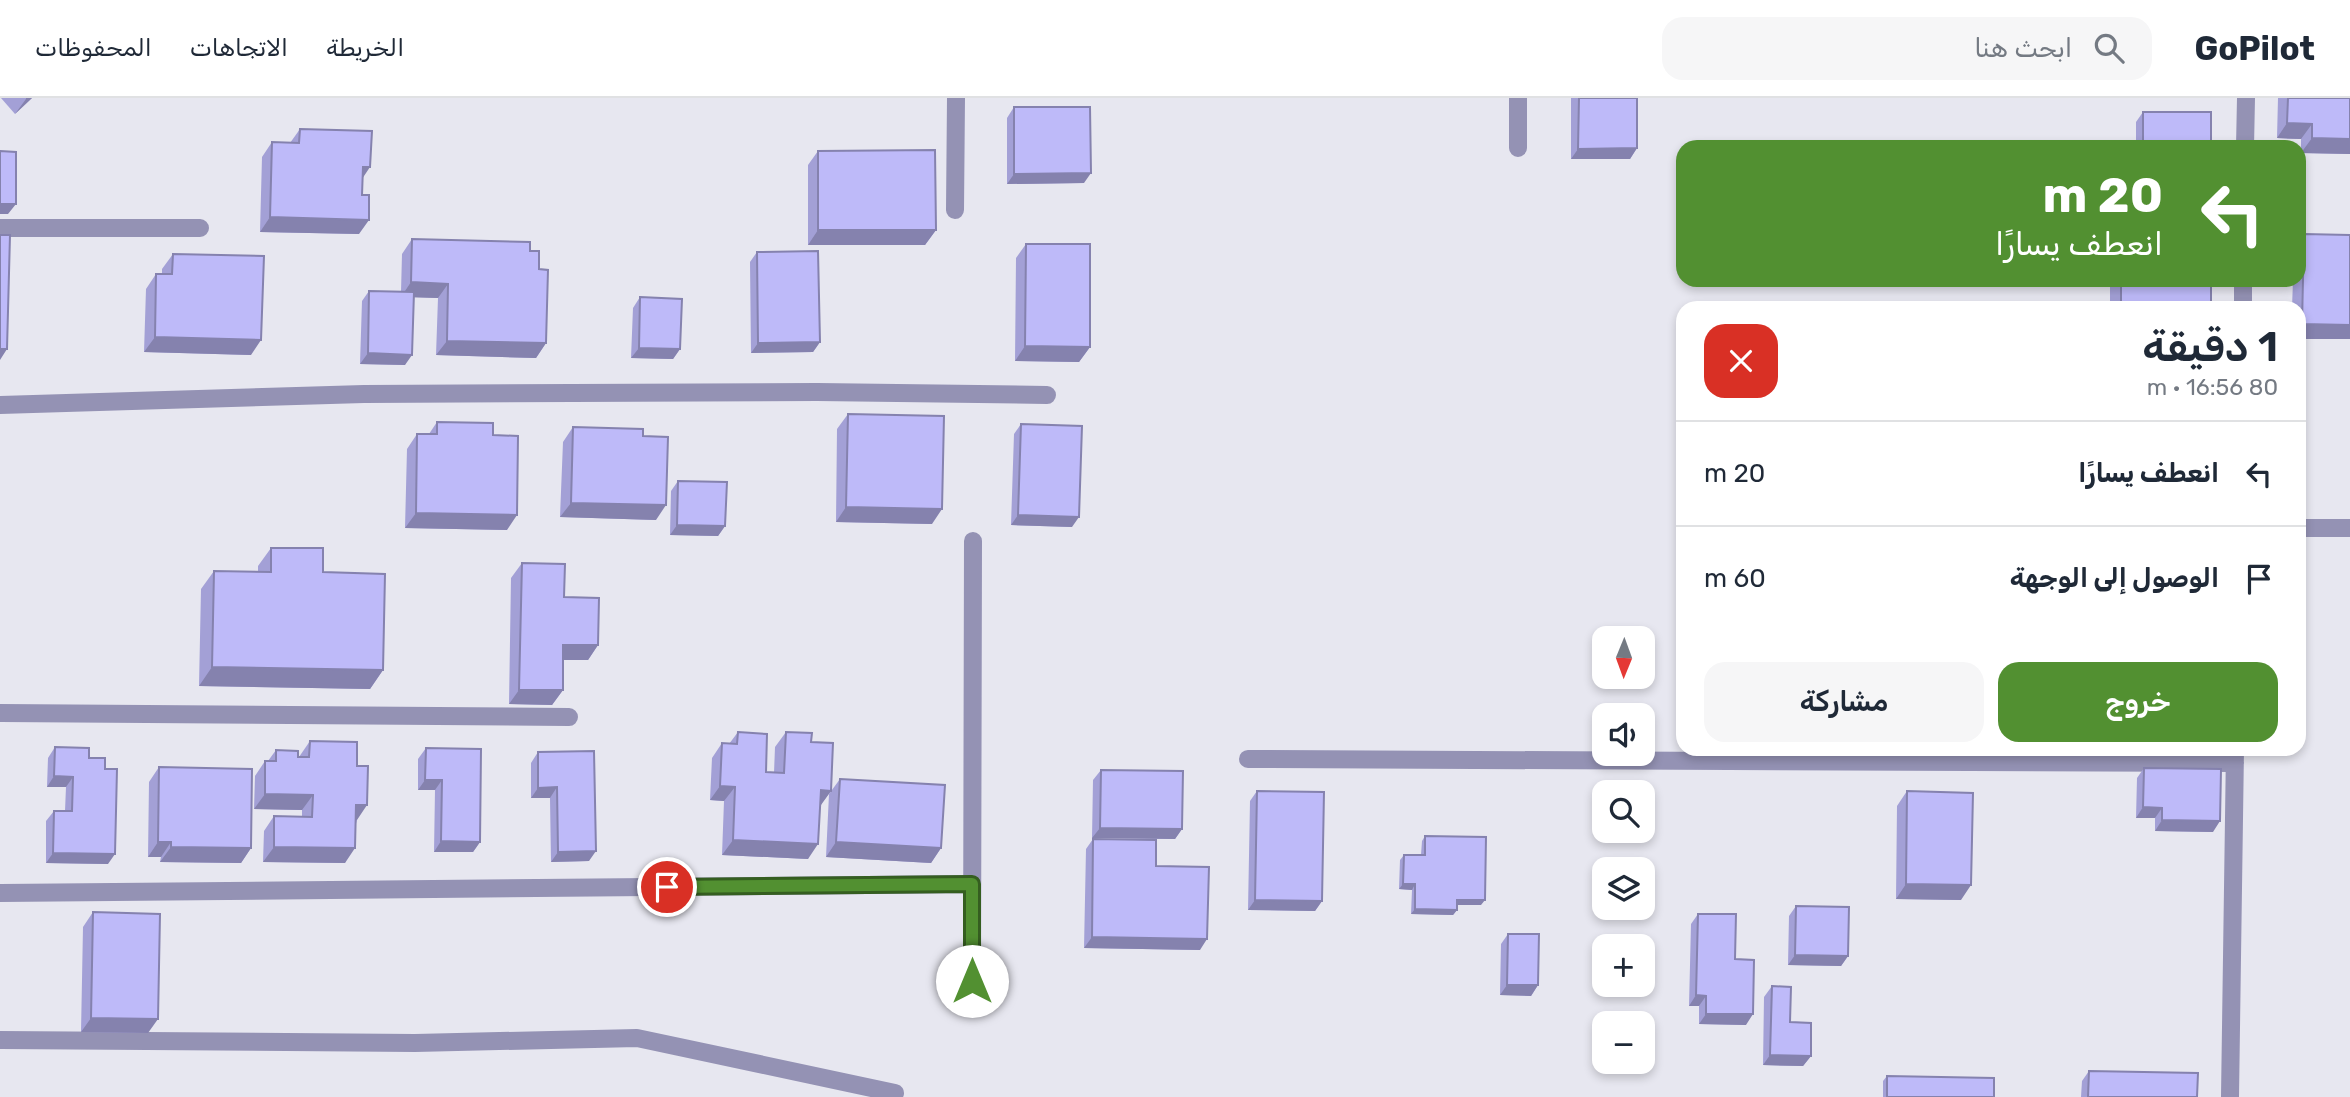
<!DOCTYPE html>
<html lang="ar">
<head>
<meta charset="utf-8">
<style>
  :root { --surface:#fff; --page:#f6f6f7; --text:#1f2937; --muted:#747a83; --line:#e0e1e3; --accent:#529031 }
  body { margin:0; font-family:Rubik,"Noto Naskh Arabic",sans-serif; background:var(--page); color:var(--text); direction:rtl; height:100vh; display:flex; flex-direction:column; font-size:26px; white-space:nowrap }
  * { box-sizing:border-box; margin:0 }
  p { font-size:23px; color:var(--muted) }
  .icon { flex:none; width:38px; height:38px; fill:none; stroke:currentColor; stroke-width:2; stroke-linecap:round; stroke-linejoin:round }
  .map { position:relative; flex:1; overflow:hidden; direction:ltr }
  .panel { position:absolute; left:1676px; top:203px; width:630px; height:455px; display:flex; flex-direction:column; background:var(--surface); border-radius:21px; box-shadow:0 4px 10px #0003; direction:rtl }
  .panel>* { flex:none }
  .guide { position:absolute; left:1676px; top:42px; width:630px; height:147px; border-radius:21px; box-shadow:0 4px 10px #0003; direction:rtl; background:#529031; color:#fff; overflow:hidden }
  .needle { width:46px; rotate:181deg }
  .tools { position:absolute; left:1592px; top:528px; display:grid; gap:14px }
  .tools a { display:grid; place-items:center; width:63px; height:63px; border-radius:14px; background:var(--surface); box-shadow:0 4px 10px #0003; font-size:35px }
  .pin { position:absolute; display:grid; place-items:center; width:60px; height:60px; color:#fff; margin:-30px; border:4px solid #fff; border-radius:50%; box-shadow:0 2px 7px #0007 }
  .me { position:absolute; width:77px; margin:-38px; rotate:0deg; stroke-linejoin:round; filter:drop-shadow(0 0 5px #0008) }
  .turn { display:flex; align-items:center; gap:24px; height:147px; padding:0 28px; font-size:32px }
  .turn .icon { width:91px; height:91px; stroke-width:2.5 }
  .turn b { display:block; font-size:49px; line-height:60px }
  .round { display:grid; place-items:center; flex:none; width:74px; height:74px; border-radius:21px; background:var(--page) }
  .overview { display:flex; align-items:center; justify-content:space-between; height:119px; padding:0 28px }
  h1 { font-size:42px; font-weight:600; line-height:52px }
  .action { display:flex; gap:14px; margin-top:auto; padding:14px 28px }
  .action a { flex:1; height:80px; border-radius:21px; background:var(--accent); color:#fff; font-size:28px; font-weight:600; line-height:80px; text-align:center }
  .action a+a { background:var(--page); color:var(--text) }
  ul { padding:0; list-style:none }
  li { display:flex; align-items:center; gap:21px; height:105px; padding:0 28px; border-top:2px solid var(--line) }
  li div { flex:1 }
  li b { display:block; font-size:26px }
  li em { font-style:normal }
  header { display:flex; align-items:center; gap:42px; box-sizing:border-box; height:98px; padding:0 35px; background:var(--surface); border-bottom:2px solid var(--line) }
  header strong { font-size:33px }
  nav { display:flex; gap:38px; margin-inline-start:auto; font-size:24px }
  .search { width:490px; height:63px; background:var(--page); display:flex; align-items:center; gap:18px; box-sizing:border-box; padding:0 24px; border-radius:21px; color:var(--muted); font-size:26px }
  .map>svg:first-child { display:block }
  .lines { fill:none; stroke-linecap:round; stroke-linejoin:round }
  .street { stroke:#9492b4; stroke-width:18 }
  .wall { fill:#a3a0d6 }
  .shaded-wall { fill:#8582ae }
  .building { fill:#bebaf9; stroke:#8582ae; stroke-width:2 }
  .route-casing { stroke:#355e20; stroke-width:18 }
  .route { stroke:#529031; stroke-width:12 }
</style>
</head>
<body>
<header>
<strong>GoPilot</strong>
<div class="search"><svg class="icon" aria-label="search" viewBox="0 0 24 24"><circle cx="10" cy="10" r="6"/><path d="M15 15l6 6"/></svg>ابحث هنا</div>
<nav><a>الخريطة</a><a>الاتجاهات</a><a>المحفوظات</a></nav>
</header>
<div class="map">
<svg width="2350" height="999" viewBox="0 0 2350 999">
  <rect width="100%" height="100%" fill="#e7e7f0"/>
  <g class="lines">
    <path class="street" d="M2245,49L2246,0
      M1518,50V0
      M955,112L956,0
      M0,130H200
      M2243,210V182
      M0,307L364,296L817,294L1047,297
      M2300,430H2350
      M0,615L569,619
      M1248,661L2235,665
      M0,795L972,786
      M972,883L973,443
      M0,942L415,945L637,940L895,995
      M2230,999L2235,651"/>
  </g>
  <path class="wall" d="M1,0H32L15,16Z
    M1571,0H1637V50L1630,61H1571Z
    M2278,0H2350V56L2301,55V41L2277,40Z
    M1014,9L1084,85L1007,86V20Z
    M2143,14L2211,49H2136V24Z
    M300,31L362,80L359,136L260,134L262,59L272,44L290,45Z
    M818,53L936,132L925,147H808V67Z
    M2304,136L2350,137V241H2300V210H2292L2293,182H2300V142Z
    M412,141L530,153L539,171L546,245L536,260L436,257L438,200L414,199L405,267L360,266L362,203L369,193L401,194L402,156Z
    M1026,146L1090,249L1079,264L1015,263L1016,160Z
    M757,154L820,244L813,254L751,255L750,164Z
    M173,156L251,257L144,254L146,191L156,176H162V171Z
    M2110,182H2211V210H2110Z
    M640,199L680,251L673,261L631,260L633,210Z
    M848,316L932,426L836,424L837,331Z
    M437,324L493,337L507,432L405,430L407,351L417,336H429Z
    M1021,326L1072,429L1011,427L1014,336Z
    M573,329L643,338L656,422L560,419L563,344Z
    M678,383L725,428L718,438L670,437L671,393Z
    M271,450L323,474L383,572L370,591L199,588L201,491L214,473H258V468Z
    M522,465L564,499L598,547L588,562H563V592L552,607L509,606L511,480Z
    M738,634L766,674L774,675L775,649L786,634L811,644L831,693L820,707L808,761L722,757L724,703L710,702L712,660L722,645L729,646Z
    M310,643L357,722L345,765L263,764L264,733L274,718L302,719V712L254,711L255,678L265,663H268L276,652L299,659Z
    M55,649L89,660L108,766L46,765V723L54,713H65L66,689H47L48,660Z
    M426,650L480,744L473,754H434L435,692H418V661Z
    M594,653L589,763L551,764L550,700H531V665L538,654Z
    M159,669L251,750L241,765L160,764L161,759H148L149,684Z
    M2144,670L2213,734L2155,733V720H2136L2137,680Z
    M1101,672L1182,731L1175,741L1092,740L1093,682Z
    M840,681L941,750L931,765L826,759L829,696Z
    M1257,693L1322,803L1315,813L1248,812L1250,703Z
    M1907,693L1961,802L1896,801L1897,708Z
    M1425,738L1481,807H1457V812L1453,817L1411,816L1412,792L1399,791L1400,762L1404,757H1421L1422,743Z
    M1093,741L1156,768L1200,852L1084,850L1086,751Z
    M1796,808L1848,858L1841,868L1788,867L1789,818Z
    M93,814L148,935L81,934L83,829Z
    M1698,816L1735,861L1746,927L1699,926V908H1689L1691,826Z
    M1508,836L1538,887L1531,898L1500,897L1501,846Z
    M1772,888L1790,924L1811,958L1803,968L1763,967L1764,899Z
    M2089,973L2197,999H2081L2082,983Z
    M1887,978L1994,999H1883V983Z"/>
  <path class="shaded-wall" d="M26,0H32L15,16L26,1Z
    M2287,25L2312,26L2301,41L2277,40Z
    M2312,40L2350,41V56L2301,55Z
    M1637,50L1630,61H1571L1578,51Z
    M363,69H370L360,84Z
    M1091,75L1084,85L1007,86L1014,76Z
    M0,106H16L8,116H0Z
    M270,119L369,122L359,136L260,134Z
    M818,132H936L925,147H808Z
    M411,184L448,186L438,200L401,199Z
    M2302,226L2350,227V241H2300V230Z
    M155,239L261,242L251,257L144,254Z
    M447,243L546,245L536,260L436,257Z
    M820,244L813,254L751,255L758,245Z
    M1025,248L1090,249L1079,264L1015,263Z
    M639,250L680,251L673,261L631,260Z
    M0,251H7L0,262Z
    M368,255L412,257L405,267L360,266Z
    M571,405L666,407L656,422L560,419Z
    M846,409L942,411L932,426L836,424Z
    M416,415L517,417L507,432L405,430Z
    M1018,417L1079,419L1072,429L1011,427Z
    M677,427L725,428L718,438L670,437Z
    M563,547H598L588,562H553Z
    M212,569L383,572L370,591L199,588Z
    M519,592H563L552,607L509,606Z
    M54,678L73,679L66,689H47Z
    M425,682H442L435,692H418Z
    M720,688L735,689L724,703L710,702Z
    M557,689L550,700H531L538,690Z
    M821,692L831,693L821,707H810Z
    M265,696L313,697L302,712L254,711Z
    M356,707H367L357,722H346Z
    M2143,709L2162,710L2155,720H2136Z
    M2162,722L2220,723L2213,734L2155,733Z
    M1100,730L1182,731L1175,741L1092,740Z
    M733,742L818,746L808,761L722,757Z
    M441,743L480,744L473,754H434Z
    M158,744H171L161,759H148Z
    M836,744L941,750L931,765L826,759Z
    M171,749L251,750L241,765L160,764Z
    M274,749L355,750L345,765L263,764Z
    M596,753L589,763L551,764L558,754Z
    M53,755L115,756L108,766L46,765Z
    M1403,786H1415L1412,792L1399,791Z
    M1906,786L1971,787L1961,802L1896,801Z
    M1255,802L1322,803L1315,813L1248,812Z
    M1457,802H1485L1481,807H1453Z
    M1415,811L1457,812L1453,817L1411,816Z
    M1092,839L1207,841L1200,852L1084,850Z
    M1795,857L1848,858L1841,868L1788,867Z
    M1507,887H1538L1531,898L1500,897Z
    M1696,897L1706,898L1699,908H1689Z
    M1706,916H1753L1746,927L1699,926Z
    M91,920L158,921L148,935L81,934Z
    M1770,957L1811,958L1803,968L1763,967Z"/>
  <path class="building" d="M1579,0H1637V50L1578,51Z
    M2288,0H2350V41L2312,40V26L2287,25Z
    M1014,9H1090L1091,75L1014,76Z
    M2143,14H2211V49H2143Z
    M300,31L372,33L370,69H363L362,97H369V122L270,119L272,44L299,45Z
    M935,52L936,132H818V53Z
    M0,53L16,54V106H0Z
    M2304,136L2350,137V227L2302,226Z
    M0,137H10L7,251H0Z
    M412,141L530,144V153H539V171L548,172L546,245L447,243L448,186L411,184Z
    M1026,146H1090V249L1025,248Z
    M818,153L820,244L758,245L757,154Z
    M173,156L264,158L261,242L155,239L156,176H172Z
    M2121,182H2211V210H2121Z
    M369,193L414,194L412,257L368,255Z
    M640,199L682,201L680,251L639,250Z
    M848,316L944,318L942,411L846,409Z
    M437,324L493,325V337L518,338L517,417L416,415L417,336H437Z
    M1021,326L1082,328L1079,419L1018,417Z
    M573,329L643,331V338L668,339L666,407L571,405Z
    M678,383L727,384L725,428L677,427Z
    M271,450H323V474L385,476L383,572L212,569L214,473L271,474Z
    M522,465L565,466L564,499L599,500L598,547H563V592H519Z
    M738,634L767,636L766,674L784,675L786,634L812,635L811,644L833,645L831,693L821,692L818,746L733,742L735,689L720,688L722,645L737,646Z
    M310,643L357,644V668H368L367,707H356L355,750L274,749V718L312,719L313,697L265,696V663H276V652L298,653V659H309Z
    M55,649L89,650V660H105V671H117L115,756L53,755L54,713H72L73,679L54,678Z
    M426,650L481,651L480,744L441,743L442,682H425Z
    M594,653L596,753L558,754L557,689L538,690V654Z
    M159,669L252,671L251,750L171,749V744H158Z
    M2144,670L2221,671L2220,723L2162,722V710L2143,709Z
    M1101,672L1183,673L1182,731L1100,730Z
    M840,681L945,687L941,750L836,744Z
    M1257,693L1324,694L1322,803L1255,802Z
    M1907,693L1973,695L1971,787L1906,786Z
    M1425,738L1486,739L1485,802H1457V812L1415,811V786H1403L1404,757H1425Z
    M1093,741L1156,742V768L1209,769L1207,841L1092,839Z
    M1796,808L1849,809L1848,858L1795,857Z
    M93,814L160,816L158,921L91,920Z
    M1698,816H1736L1735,861L1754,862L1753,916H1706V898L1696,897Z
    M1508,836H1539L1538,887H1507Z
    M1772,888L1791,889L1790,924L1811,925V958L1770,957Z
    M2089,973L2198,975L2197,999H2088Z
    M1887,978L1994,980V999H1887Z"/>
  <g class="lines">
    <defs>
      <path id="route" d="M667,789L972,786V883"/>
    </defs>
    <use href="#route" class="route-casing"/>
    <use href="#route" class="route"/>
  </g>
</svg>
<div class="tools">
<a><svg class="needle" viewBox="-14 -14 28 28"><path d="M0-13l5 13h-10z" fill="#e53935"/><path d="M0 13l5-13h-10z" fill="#747a83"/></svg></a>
<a><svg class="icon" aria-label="sound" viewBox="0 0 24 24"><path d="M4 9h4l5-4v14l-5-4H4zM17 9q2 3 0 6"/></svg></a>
<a><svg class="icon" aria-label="search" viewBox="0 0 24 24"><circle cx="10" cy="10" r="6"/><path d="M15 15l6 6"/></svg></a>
<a><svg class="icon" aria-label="layers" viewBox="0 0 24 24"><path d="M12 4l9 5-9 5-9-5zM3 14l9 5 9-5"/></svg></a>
<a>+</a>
<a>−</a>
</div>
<div class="pin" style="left:667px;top:789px;background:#d93025"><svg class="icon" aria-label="arrive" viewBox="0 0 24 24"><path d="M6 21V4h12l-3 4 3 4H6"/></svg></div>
<svg class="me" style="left:972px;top:883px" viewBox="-20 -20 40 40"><circle r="19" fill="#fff"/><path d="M0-13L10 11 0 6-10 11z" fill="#529031"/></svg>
<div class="guide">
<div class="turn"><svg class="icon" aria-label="left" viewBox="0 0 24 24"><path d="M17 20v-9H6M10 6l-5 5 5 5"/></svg><div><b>20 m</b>انعطف يسارًا</div></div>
</div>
<section class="panel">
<div class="overview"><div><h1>1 دقيقة</h1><p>80 m · 16:56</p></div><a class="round" style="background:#d93025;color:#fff"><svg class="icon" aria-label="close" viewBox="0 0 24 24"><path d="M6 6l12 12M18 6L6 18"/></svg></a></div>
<ul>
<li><svg class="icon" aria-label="left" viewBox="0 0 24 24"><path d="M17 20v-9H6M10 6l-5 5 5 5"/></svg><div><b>انعطف يسارًا</b></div><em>20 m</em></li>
<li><svg class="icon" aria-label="arrive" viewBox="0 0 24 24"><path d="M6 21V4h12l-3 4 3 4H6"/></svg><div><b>الوصول إلى الوجهة</b></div><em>60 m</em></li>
</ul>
<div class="action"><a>خروج</a><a>مشاركة</a></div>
</section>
</div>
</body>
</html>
